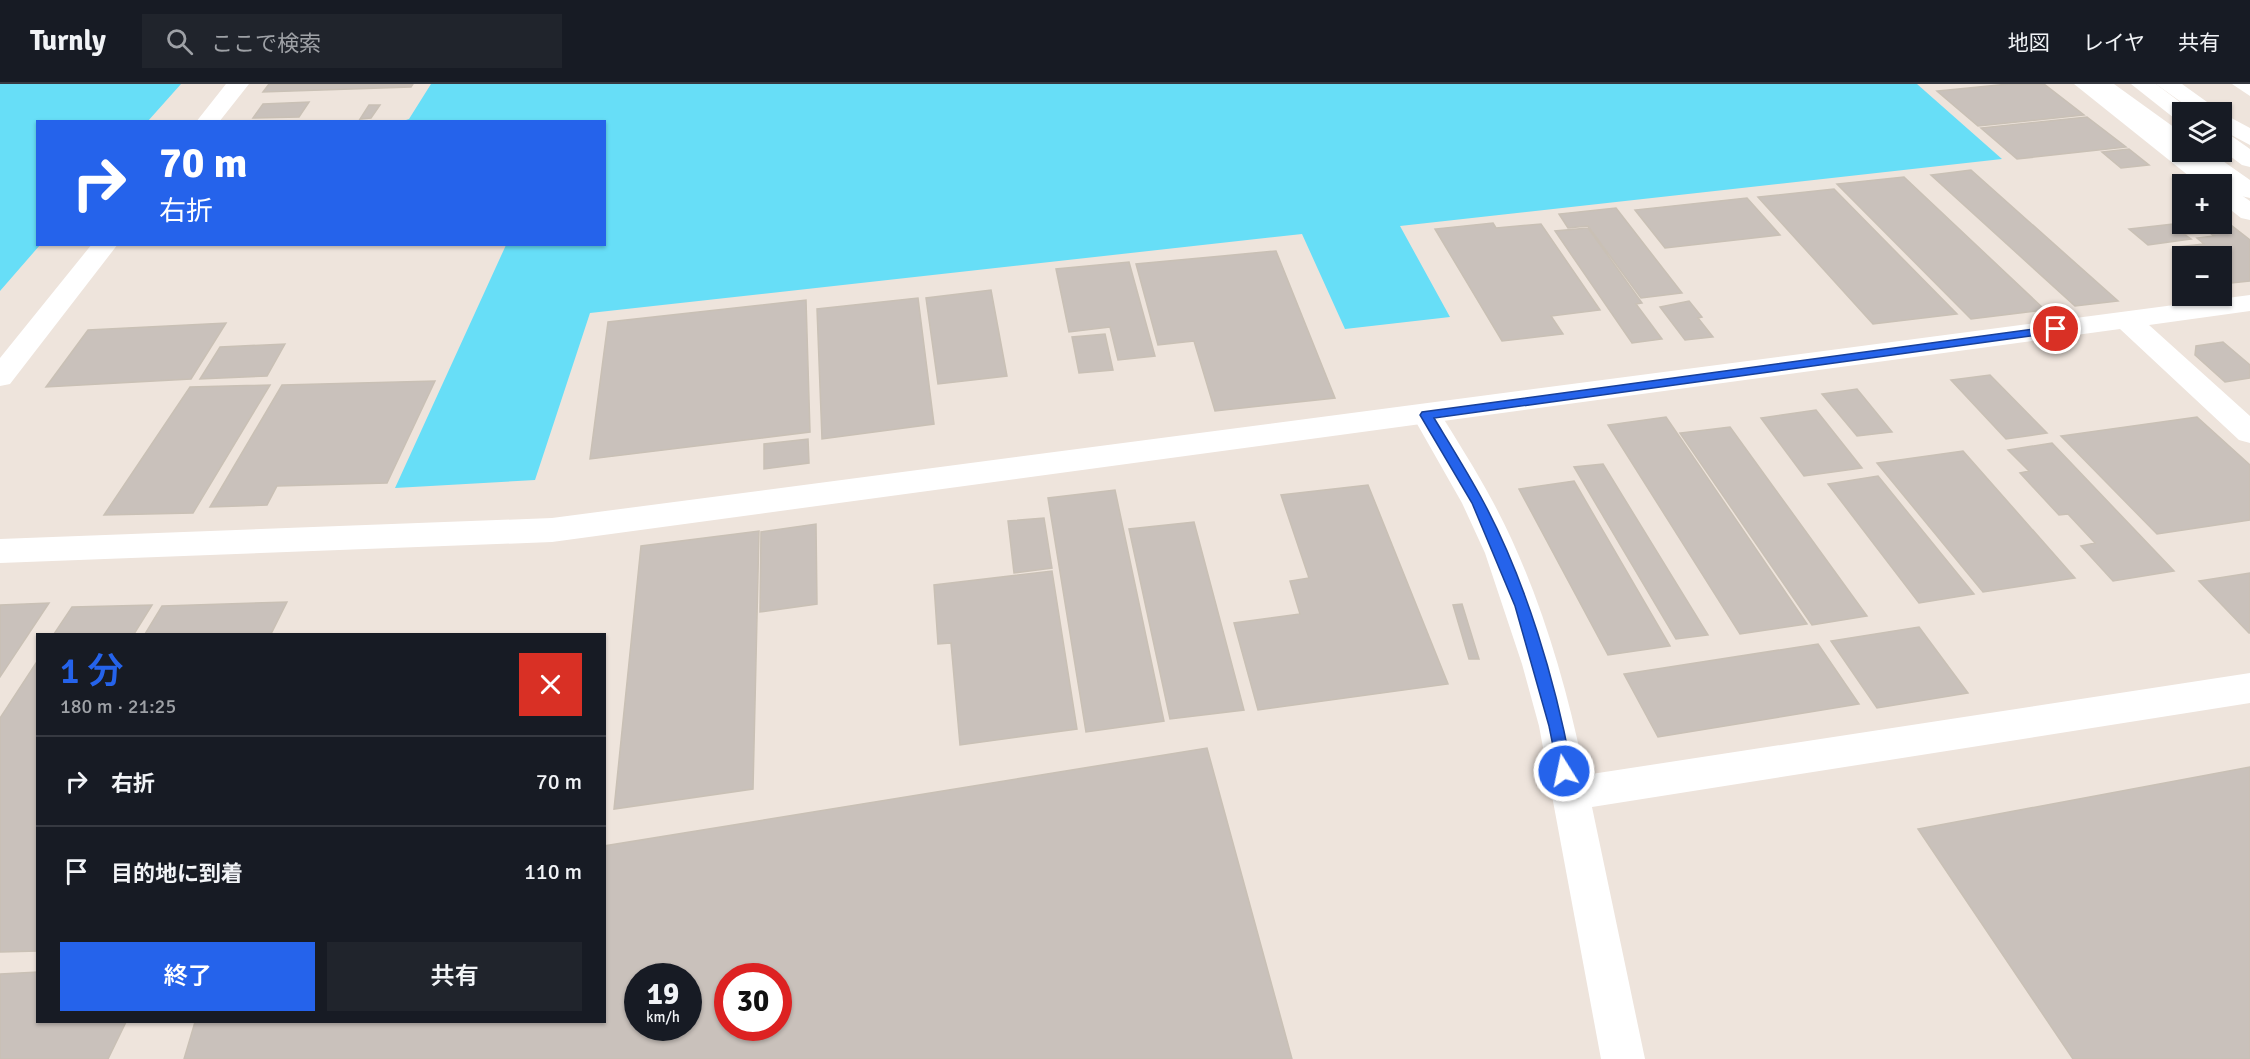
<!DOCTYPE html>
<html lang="ja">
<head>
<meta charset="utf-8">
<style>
  :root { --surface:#171b24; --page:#20242c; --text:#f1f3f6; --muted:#9ea1a6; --line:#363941; --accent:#2563eb }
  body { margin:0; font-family:Signika,"Noto Sans JP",sans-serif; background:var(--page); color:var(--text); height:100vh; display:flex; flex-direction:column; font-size:22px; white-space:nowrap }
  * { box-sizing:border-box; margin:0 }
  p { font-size:20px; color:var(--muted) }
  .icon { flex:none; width:33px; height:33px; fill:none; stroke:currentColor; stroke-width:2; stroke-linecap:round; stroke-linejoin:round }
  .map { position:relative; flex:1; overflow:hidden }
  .panel { position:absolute; left:36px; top:549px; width:570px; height:390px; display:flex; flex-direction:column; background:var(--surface); border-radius:0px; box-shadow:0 2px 4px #0004 }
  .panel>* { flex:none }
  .top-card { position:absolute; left:36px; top:36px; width:570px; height:126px; border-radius:0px; box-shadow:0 2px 4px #0004; background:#2563eb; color:#fff; overflow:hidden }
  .fabs { position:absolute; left:2172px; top:18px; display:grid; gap:12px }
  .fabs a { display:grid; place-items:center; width:60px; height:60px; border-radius:0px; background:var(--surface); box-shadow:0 2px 4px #0004; font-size:30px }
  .speed { position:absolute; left:624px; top:879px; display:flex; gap:12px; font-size:30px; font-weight:700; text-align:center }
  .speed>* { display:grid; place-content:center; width:78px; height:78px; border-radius:50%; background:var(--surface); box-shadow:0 2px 4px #0004; line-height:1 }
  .speed small { font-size:15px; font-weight:400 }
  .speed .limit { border:9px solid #d22; background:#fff; color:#111 }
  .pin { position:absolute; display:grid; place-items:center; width:51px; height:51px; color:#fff; margin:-26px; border:3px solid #fff; border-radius:50%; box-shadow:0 2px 6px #0007 }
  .me { position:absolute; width:66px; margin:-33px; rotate:350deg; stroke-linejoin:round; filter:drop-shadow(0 0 4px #0008) }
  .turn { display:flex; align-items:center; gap:21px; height:126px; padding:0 24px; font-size:27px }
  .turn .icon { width:78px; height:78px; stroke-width:2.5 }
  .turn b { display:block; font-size:42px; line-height:51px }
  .round { display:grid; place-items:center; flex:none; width:63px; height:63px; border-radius:0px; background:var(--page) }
  .overview { display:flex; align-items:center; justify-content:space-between; height:102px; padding:0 24px }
  h1 { font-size:36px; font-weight:600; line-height:45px; color:var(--accent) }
  .action { display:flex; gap:12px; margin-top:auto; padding:12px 24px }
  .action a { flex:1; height:69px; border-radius:0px; background:var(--accent); color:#fff; font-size:24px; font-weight:600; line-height:69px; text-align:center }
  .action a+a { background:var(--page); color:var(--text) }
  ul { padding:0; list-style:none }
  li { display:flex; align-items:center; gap:18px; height:90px; padding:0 24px; border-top:2px solid var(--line) }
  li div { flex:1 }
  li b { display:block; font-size:22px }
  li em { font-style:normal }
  header { display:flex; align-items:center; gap:36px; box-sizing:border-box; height:84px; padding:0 30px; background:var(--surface); border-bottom:2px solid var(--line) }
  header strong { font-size:28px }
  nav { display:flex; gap:33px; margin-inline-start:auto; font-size:21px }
  .search { width:420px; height:54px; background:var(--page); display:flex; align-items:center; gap:15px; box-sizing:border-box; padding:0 21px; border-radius:0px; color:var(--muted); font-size:22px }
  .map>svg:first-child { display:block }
  .water { fill:#67def7 }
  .building { fill:#c9c1bb; stroke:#c9c0b5; stroke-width:1.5; fill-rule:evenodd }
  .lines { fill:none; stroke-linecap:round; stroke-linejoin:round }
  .lane { fill:#fff; fill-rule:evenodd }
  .street { fill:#fff; fill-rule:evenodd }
  .secondary { fill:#fff; fill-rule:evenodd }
  .route { fill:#2563eb; stroke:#184099; stroke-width:1.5 }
</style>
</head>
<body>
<header>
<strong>Turnly</strong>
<div class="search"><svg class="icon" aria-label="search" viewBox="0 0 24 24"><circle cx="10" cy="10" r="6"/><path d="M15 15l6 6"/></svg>ここで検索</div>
<nav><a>地図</a><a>レイヤ</a><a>共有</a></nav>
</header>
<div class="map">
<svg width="2250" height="975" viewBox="0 0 2250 975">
  <rect width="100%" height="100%" fill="#eee4dc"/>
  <path class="water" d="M0,0H181L148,37L38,38V160L40,161L0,207Z
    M431,0H1917L2002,75L1400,142L1450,233L1345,245L1302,150L590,229L535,396L395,404L506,161L604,160V38L403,37L409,35Z"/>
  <path class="building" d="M269,0H413L411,3L263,8Z
    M2009,0H2044L2084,31L1978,42L1937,7Z
    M309,18L299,33L253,34L263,20Z
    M369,21H380L371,34L360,35Z
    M2087,33L2126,63L2017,75L1981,44Z
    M2129,65L2149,81L2121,84L2102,68Z
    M1971,86L2118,217L2075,222L1931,91Z
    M1904,93L2045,226L1971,235L1837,100Z
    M1834,105L1957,230L1873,240L1758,113Z
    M1747,114L1780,151L1665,164L1635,126Z
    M1616,124L1682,209L1641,214L1588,142L1568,144L1559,130Z
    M2222,134L2250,156V197L2222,200V172H2187L2176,163L2204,160L2197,154L2214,152L2197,140H2222Z
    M1493,139L1496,144L1541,140L1600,226L1551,232L1563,250L1502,257L1435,145Z
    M2182,139L2189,140L2200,149L2184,150L2191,155L2148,161L2129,145Z
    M1588,144L1642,219L1636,220L1662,255L1632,259L1555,147Z
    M1276,167L1335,314L1215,327L1194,257L1158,261L1136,180Z
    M1129,178L1155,272L1118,276L1110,243L1069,248L1056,185Z
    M991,206L1007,292L938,300L926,214Z
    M918,214L934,340L822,355L817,225Z
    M806,216L810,348L590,375L608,238Z
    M1689,217L1702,233L1698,234L1713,253L1685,256L1660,223Z
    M226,239L191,295L46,303L88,246Z
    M1105,250L1113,286L1079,289L1072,253Z
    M2223,258L2250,281V294L2225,298L2195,271L2196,262Z
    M285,260L267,292L200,295L220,263Z
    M1990,291L2047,349L2006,355L1951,296Z
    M435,297L387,399L277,402L267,421L210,423L282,301Z
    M270,301L193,429L104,431L190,303Z
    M1857,305L1892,348L1857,352L1822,310Z
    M1816,326L1862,384L1804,392L1761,334Z
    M1666,333L1807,540L1740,550L1608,341Z
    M2197,333L2250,381V436L2157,450L2061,352Z
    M1730,343L1867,532L1812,541L1680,349Z
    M808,355L809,379L764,385V360Z
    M2052,359L2174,487L2113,497L2081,462L2095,459L2068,430L2059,431L2020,389L2029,387L2008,366Z
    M1963,367L2075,494L1983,508L1877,379Z
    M1603,380L1708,551L1676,555L1574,383Z
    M1878,392L1974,510L1919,519L1828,400Z
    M1574,397L1670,562L1608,571L1519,405Z
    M1368,401L1448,600L1258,626L1234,539L1300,530L1290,497L1309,494L1281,411Z
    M1115,406L1164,637L1086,648L1048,414Z
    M1044,434L1052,484L1014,489L1008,437Z
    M1194,438L1244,626L1170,635L1129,445Z
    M816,440L817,520L760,528L761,448Z
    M759,447L753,705L614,725L641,462Z
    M1052,487L1077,645L960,661L951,559L938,560L934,501Z
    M2250,489V549H2249L2199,497Z
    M287,518L271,550H145L162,522Z
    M49,519L0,593V521Z
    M1462,520L1479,575H1469L1453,521Z
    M152,521L134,550H54L72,523Z
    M1919,543L1968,609L1877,624L1831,557Z
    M1818,560L1859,620L1658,653L1624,590Z
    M38,576V867L0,868V634Z
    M1207,664L1292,975H184L195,938H604V762ZM638,892H688V944H638ZM728,892H778V944H728Z
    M2250,683V975H2073L1918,745Z
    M38,888V938H126L108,975H0V890Z"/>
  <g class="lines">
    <path class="lane" d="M2232,0H2250V12Z"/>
    <path class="street" d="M2074,0H2099L2182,65V68L2222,95L2225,100L2250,117V136L2241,134L2222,119V100H2199Z
      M2156,0H2182L2221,28H2195Z
      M2222,29L2250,44V61L2222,46Z
      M1427,321L1437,324C1456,355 1476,386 1493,418C1538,502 1566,598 1585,691L2250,589V619L1592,723L1645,975H1601L1539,642L1522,580L1485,469L1462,419L1412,331L1417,324Z"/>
    <path class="secondary" d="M226,0H249L219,38H196Z
      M2089,0H2114L2182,49V66L2174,64Z
      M2131,0H2156L2193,28H2182V36L2174,34Z
      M2222,49L2230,51L2250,65V83L2242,81L2222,66Z
      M2183,68H2210L2250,96V114L2241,112Z
      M92,160H118L10,300L0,302V274Z
      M2250,211V227L2149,241L2250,332V359L2239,356L2120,245L552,458L0,479V455L552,434Z"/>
  </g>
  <path class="route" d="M2056,242L2060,243V248L1434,334C1451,362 1468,389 1483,417C1526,497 1556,599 1572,687L1570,692H1559L1549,642L1515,522L1472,419L1420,331L1422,328Z"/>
</svg>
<div class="fabs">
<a><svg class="icon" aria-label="layers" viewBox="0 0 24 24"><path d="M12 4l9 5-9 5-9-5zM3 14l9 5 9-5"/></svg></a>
<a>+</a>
<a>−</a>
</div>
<div class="speed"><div>19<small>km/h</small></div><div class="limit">30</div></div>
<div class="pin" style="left:2056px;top:245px;background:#d93025"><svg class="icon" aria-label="arrive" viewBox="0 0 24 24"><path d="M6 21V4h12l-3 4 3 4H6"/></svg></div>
<svg class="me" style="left:1564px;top:687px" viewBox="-20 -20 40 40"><circle r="17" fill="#2563eb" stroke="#fff" stroke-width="3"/><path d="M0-11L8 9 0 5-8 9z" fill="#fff"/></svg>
<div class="top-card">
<div class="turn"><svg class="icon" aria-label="right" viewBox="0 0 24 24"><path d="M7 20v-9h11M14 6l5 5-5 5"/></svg><div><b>70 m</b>右折</div></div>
</div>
<section class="panel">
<div class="overview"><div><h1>1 分</h1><p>180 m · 21:25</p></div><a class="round" style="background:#d93025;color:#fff"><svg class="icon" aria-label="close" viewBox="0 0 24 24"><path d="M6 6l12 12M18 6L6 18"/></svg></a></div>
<ul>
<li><svg class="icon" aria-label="right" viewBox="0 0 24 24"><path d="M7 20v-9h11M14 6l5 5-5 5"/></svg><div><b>右折</b></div><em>70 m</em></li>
<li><svg class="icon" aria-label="arrive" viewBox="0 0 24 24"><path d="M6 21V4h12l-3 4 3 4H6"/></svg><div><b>目的地に到着</b></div><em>110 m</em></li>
</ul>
<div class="action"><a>終了</a><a>共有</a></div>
</section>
</div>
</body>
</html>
